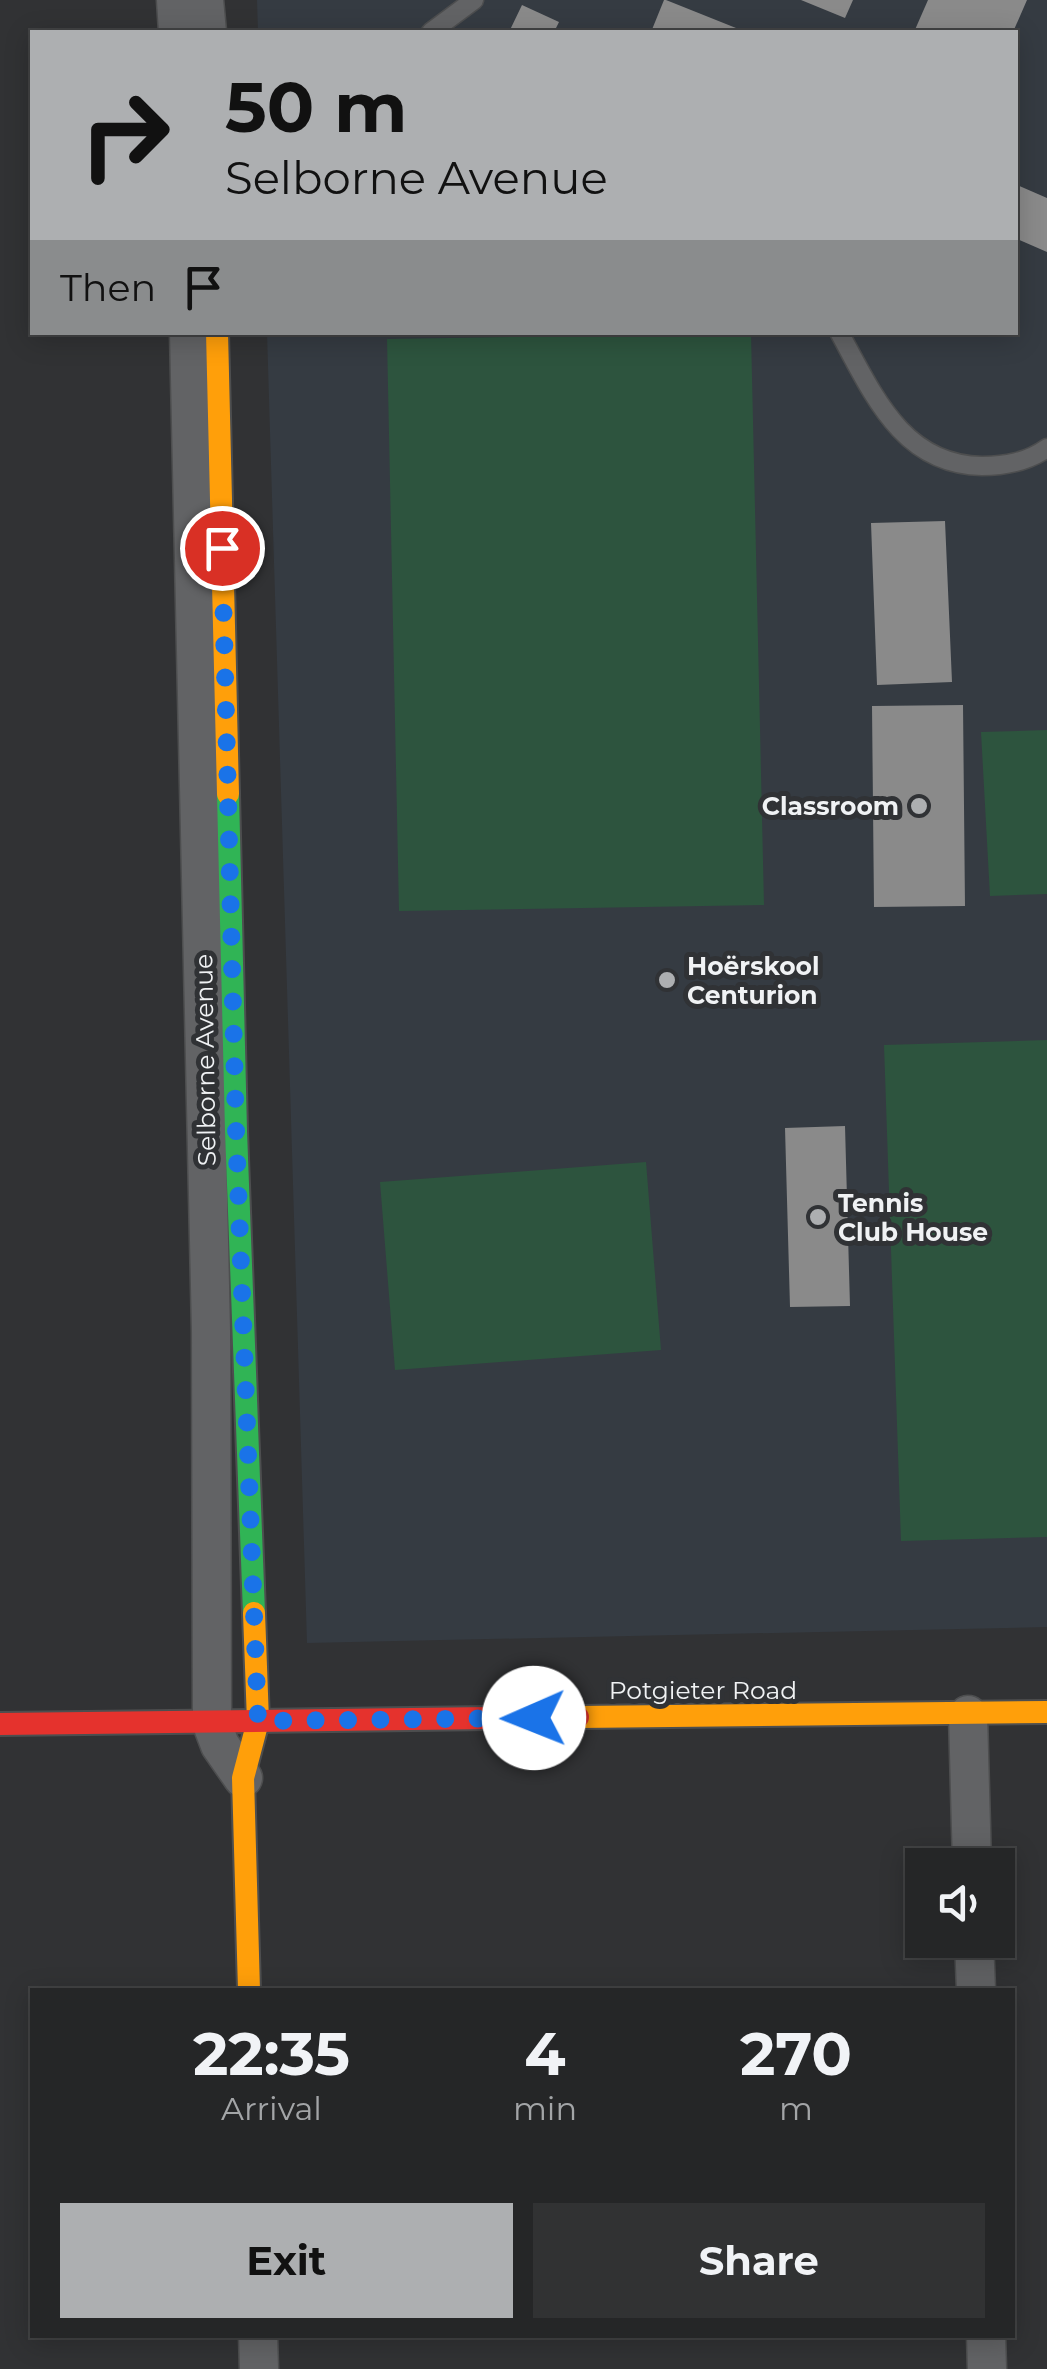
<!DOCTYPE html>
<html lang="en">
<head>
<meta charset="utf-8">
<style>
  :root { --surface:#252627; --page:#313233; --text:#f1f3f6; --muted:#a3a5a7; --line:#424344; --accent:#adafb1 }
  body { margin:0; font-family:Montserrat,sans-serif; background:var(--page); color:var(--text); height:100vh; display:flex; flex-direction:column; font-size:38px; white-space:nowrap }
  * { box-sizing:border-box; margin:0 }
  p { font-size:32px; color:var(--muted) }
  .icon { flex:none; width:55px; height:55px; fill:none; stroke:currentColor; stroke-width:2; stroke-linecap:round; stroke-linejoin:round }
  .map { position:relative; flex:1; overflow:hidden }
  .panel { position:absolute; left:30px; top:1988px; width:985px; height:350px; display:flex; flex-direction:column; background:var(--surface); border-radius:0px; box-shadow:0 5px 25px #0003,0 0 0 2px var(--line) }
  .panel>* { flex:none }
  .hud { position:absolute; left:30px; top:30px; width:988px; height:305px; border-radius:0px; box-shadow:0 5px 25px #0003,0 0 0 2px var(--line); background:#adafb1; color:#111; overflow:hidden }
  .buttons { position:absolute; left:905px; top:1848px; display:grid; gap:20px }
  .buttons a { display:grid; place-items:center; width:110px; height:110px; border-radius:0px; background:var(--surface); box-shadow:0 5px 25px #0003,0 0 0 2px var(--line); font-size:50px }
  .pin { position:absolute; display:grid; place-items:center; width:85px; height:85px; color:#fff; margin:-42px; border:5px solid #fff; border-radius:50%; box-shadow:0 2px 10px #0007 }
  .me { position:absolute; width:110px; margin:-55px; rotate:269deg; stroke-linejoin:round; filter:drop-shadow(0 0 8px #0008) }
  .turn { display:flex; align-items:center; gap:35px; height:210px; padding:0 30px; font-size:45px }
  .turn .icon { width:130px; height:130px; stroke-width:2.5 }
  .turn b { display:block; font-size:70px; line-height:85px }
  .then { display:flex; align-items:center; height:95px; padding:0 30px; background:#0003; gap:20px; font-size:38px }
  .eta { display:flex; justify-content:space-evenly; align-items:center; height:170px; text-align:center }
  .eta b { font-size:60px; font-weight:700; line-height:70px }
  .button { display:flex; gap:20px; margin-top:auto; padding:20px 30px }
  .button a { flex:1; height:115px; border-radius:0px; background:var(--accent); color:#111; font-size:40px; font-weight:700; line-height:115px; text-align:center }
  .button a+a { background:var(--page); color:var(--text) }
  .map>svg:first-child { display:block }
  .built { fill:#353b42 }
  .pitch { fill:#2d543e }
  .building { fill:#8a8a8a }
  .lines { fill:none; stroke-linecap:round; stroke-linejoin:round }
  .lane-casing { stroke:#4d4e4f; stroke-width:21 }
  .street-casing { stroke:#4d4e4f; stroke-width:41 }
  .fast-casing { stroke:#4d4e4f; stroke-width:26 }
  .slow-casing { stroke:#4d4e4f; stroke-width:26 }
  .jam-casing { stroke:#4d4e4f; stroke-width:26 }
  .lane { stroke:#626365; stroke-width:18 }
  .street { stroke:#626365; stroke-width:38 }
  .fast { stroke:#30b455; stroke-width:22 }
  .slow { stroke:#ff9f0a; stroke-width:22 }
  .jam { stroke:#e5322d; stroke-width:22 }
  .route { stroke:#1a73e8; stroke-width:18; stroke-dasharray:0 32.4 }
  .poi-dot { fill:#adafb1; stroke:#303235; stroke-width:4 }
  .labels { text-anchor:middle; stroke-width:10; stroke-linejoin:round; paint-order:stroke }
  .poi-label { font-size:25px; font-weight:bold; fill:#f0f2f4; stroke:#303235; text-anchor:start }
  .street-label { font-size:25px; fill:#f0f2f4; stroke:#303235 }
</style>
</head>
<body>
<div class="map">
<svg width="1047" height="2369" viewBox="0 0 1047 2369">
  <rect width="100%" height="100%" fill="#313234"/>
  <path class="built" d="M257,0H1047V1627L307,1643L267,333L1015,332V32H258Z"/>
  <path class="pitch" d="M751,333L764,905L399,911L387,339Z
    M1047,730V894L990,896L981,732Z
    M1047,1040V1537L901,1541L884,1045Z
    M646,1162L661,1350L395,1370L380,1182Z"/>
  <path class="building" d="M664,0H666L746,32H651Z
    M801,0H853L845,18Z
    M928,0H1027L1013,32H914Z
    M522,5L559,22L554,32H509Z
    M1015,184L1047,198V252L1015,238Z
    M945,521L952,682L877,685L871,523Z
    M963,705L965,906L874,907L872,706Z
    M845,1126L850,1306L790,1307L785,1128Z"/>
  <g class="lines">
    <defs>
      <path id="lane" d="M431,32L474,0
        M839,332C873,394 902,465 982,466C1006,466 1027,462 1047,448"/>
      <path id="street" d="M176,0L178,32
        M204,0L207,32
        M189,332L211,1331L212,1724L220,1745L243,1778
        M968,1715L972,1865
        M974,1940L976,1990
        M258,2335L259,2369
        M986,2335L987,2369"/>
      <path id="fast" d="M228,794L236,1131L254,1613"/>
      <path id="slow" d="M217,332L228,794
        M578,1717L1047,1712
        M249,1990L243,1778L258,1721L254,1613"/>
      <path id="jam" d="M0,1724L578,1717"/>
    </defs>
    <use href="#lane" class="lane-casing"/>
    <use href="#street" class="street-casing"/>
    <use href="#fast" class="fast-casing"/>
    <use href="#slow" class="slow-casing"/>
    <use href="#jam" class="jam-casing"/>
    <use href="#lane" class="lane"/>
    <use href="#street" class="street"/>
    <use href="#fast" class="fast"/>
    <use href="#slow" class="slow"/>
    <use href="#jam" class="jam"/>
  </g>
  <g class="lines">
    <path class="route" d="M222,548L236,1130L258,1721L534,1718"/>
  </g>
  <g class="poi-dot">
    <circle cx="919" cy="806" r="10"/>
    <circle cx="667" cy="980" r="10"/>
    <circle cx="818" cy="1217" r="10"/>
  </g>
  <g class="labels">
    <g class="poi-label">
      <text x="899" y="815" text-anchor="end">Classroom</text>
      <text x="687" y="975">Hoërskool<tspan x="687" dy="29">Centurion</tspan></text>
      <text x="838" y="1212">Tennis<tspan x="838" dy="29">Club House</tspan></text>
    </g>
    <g class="street-label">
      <text transform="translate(205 1060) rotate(-91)" y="9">Selborne Avenue</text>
      <text x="703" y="1699">Potgieter Road</text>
    </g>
  </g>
</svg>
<div class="buttons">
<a><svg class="icon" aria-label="sound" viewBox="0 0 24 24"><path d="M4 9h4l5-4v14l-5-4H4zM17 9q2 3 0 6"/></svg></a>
</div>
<div class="pin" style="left:222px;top:548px;background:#d93025"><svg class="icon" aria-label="arrive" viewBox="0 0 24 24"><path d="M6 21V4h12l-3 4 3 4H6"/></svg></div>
<svg class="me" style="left:534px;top:1718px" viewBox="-20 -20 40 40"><circle r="19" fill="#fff"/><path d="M0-13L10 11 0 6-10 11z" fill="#1a73e8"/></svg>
<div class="hud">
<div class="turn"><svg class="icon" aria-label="right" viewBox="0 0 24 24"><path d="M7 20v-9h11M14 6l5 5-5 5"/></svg><div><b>50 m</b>Selborne Avenue</div></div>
<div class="then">Then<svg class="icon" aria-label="arrive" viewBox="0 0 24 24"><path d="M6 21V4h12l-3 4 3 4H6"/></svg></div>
</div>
<section class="panel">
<div class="eta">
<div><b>22:35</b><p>Arrival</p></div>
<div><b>4</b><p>min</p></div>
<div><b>270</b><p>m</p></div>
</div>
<div class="button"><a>Exit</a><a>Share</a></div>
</section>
</div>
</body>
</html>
